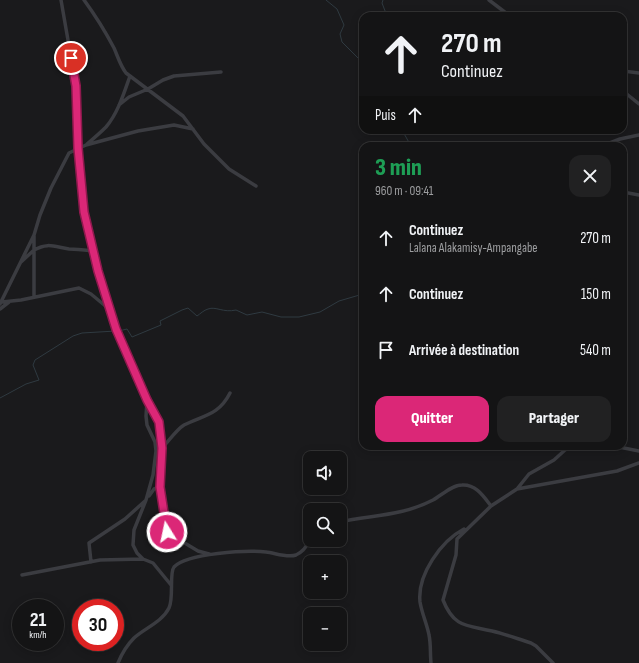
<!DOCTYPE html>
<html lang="fr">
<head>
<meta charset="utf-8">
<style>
  :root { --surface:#141415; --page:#212122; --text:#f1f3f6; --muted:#9d9ea0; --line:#333334; --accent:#db2777 }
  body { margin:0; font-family:"Sofia Sans Condensed",sans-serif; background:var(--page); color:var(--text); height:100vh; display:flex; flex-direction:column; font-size:15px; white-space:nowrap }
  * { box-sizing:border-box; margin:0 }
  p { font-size:13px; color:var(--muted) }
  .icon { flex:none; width:22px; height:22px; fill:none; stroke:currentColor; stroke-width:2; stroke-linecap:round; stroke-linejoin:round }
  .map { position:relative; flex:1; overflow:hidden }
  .sheet { position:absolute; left:359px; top:142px; width:268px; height:308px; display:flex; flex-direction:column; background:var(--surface); border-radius:12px; box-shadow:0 2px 10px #0003,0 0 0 1px var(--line) }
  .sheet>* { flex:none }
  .banner { position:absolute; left:359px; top:12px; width:268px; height:122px; border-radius:12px; box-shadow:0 2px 10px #0003,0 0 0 1px var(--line); background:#141415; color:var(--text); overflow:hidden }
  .tools { position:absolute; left:303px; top:451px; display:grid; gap:8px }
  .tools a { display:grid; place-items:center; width:44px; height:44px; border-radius:8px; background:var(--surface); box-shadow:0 2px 10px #0003,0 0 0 1px var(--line); font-size:20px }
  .speed { position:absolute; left:12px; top:599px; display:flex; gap:8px; font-size:20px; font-weight:700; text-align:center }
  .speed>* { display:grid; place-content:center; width:52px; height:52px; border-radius:50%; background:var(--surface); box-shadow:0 2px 10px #0003,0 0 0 1px var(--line); line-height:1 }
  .speed small { font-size:10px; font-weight:400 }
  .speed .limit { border:6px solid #d22; background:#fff; color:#111 }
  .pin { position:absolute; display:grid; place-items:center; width:34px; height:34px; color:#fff; margin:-17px; border:2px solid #fff; border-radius:50%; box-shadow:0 1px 4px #0007 }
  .me { position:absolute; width:44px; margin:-22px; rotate:350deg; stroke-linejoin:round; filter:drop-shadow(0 0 3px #0008) }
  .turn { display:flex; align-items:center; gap:14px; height:84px; padding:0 16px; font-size:18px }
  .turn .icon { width:52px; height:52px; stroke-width:2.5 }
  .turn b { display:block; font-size:28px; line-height:34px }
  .then { display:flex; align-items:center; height:38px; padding:0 16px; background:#0003; gap:8px; font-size:15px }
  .round { display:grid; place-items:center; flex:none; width:42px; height:42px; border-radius:12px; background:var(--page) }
  .head { display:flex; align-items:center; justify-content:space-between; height:68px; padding:0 16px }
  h1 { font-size:24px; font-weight:800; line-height:30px; color:#1e9e55 }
  .primary-button { display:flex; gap:8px; margin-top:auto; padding:8px 16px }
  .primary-button a { flex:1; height:46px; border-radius:12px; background:var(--accent); color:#fff; font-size:16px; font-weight:800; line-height:46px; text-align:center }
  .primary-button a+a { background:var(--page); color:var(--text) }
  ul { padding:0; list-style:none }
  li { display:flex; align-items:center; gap:12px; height:56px; padding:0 16px }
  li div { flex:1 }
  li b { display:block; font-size:15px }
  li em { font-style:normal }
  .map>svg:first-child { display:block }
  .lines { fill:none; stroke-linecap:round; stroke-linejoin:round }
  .stream { stroke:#2f3a41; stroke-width:1 }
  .minor { stroke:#3b3c41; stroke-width:3.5 }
  .route-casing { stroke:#8e194d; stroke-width:10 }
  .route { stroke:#db2777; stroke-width:7 }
</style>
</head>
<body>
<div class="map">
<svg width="639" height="663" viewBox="0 0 639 663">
  <rect width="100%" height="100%" fill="#1a1a1c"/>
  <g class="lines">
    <path class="stream" d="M326,0L337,9L344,25L340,34L342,42L363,63
      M383,0L382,3L387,16
      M402,130L411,146
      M119,331L127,329L132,337L161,325L160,321L182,310L188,308L197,316C200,314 204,310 208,309C216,306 223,313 236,310L247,315L262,312L281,317H299L320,312L339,301L363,294
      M0,398L26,384L39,380L33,365L35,360L73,336L82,333L116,331"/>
    <path class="minor" d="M61,0L76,86L78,148L83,212L98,271L116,329L147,400L146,416L147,425L155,442L156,451L153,475L146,500L134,530L133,545L137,553L143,559L153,563L171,585
      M84,0C95,15 105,31 114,48C118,57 120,65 126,73L183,116L204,144L229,169L256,186
      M489,0L510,16
      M623,71L639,73
      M623,91L639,104
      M119,105L129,97L148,89L163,80L174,76L221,72
      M87,144C93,139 100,133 106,127C118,113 124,93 130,76
      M602,146L620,139L639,135
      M623,192L639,195
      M21,262L34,250V236
      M34,296V250C48,242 55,247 69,249C77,249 85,250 94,251
      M2,302L21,300L79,288L91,294L109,309
      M0,304L34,235L40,215L51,188L69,153L86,145L138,131L174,125L193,129
      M0,309L9,302
      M147,400C173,435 155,452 160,488C162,508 166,527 170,546L174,548L179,543L183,542L198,551L209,554
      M614,446L639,451
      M162,448C169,441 176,430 184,425C204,415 219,415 230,393
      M517,489L529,474L554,460L565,450L575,446
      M149,496L154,489L160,487
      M340,522C373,515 402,516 433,500C442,495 452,485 462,485C476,484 484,497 491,506
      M91,562L89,543L125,519L145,501
      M22,575L100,560L143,559
      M118,663C122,653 127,645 134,638C145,628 162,622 169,608C174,598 169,573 174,567C187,553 247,550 266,552C275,553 287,558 296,555C303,552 307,546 310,540
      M431,663C430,654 431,644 429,635C427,624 422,614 420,602C417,575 441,541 464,529
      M553,663L536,646L531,643C518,639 505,634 492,631C467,625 454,628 443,600L456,555L457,539L491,506L517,489L617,471L639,463"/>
  </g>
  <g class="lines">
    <defs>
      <path id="route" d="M71,58L76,86L78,148L84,212L98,271L116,329L147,400L159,422L162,448L160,487L167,532"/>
    </defs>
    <use href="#route" class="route-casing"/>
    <use href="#route" class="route"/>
  </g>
</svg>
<div class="tools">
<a><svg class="icon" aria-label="sound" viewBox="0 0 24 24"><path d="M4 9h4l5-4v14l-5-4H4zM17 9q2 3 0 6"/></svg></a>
<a><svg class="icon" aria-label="search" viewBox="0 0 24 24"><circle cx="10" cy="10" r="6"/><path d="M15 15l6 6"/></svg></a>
<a>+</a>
<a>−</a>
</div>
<div class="speed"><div>21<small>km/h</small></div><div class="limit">30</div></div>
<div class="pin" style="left:71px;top:58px;background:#d93025"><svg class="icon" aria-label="arrive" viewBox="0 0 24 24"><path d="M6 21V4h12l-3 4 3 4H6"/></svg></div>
<svg class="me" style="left:167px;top:532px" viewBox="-20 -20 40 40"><circle r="17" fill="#db2777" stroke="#fff" stroke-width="3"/><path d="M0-11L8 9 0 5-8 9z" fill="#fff"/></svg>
<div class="banner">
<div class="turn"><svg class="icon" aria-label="ahead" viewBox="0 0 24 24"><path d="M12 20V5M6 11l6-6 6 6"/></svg><div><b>270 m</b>Continuez</div></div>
<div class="then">Puis<svg class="icon" aria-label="ahead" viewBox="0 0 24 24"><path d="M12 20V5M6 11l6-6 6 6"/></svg></div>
</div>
<section class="sheet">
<div class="head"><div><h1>3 min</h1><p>960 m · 09:41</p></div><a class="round"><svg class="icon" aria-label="close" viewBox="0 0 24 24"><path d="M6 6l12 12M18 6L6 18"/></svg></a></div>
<ul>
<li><svg class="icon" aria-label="ahead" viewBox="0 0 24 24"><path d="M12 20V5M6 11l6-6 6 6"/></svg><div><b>Continuez</b><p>Lalana Alakamisy-Ampangabe</p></div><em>270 m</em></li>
<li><svg class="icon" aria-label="ahead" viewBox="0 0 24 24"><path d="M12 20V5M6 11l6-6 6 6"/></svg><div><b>Continuez</b></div><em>150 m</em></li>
<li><svg class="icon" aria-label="arrive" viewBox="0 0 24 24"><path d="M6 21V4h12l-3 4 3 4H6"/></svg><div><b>Arrivée à destination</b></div><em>540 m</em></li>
</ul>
<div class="primary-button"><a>Quitter</a><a>Partager</a></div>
</section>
</div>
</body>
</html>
